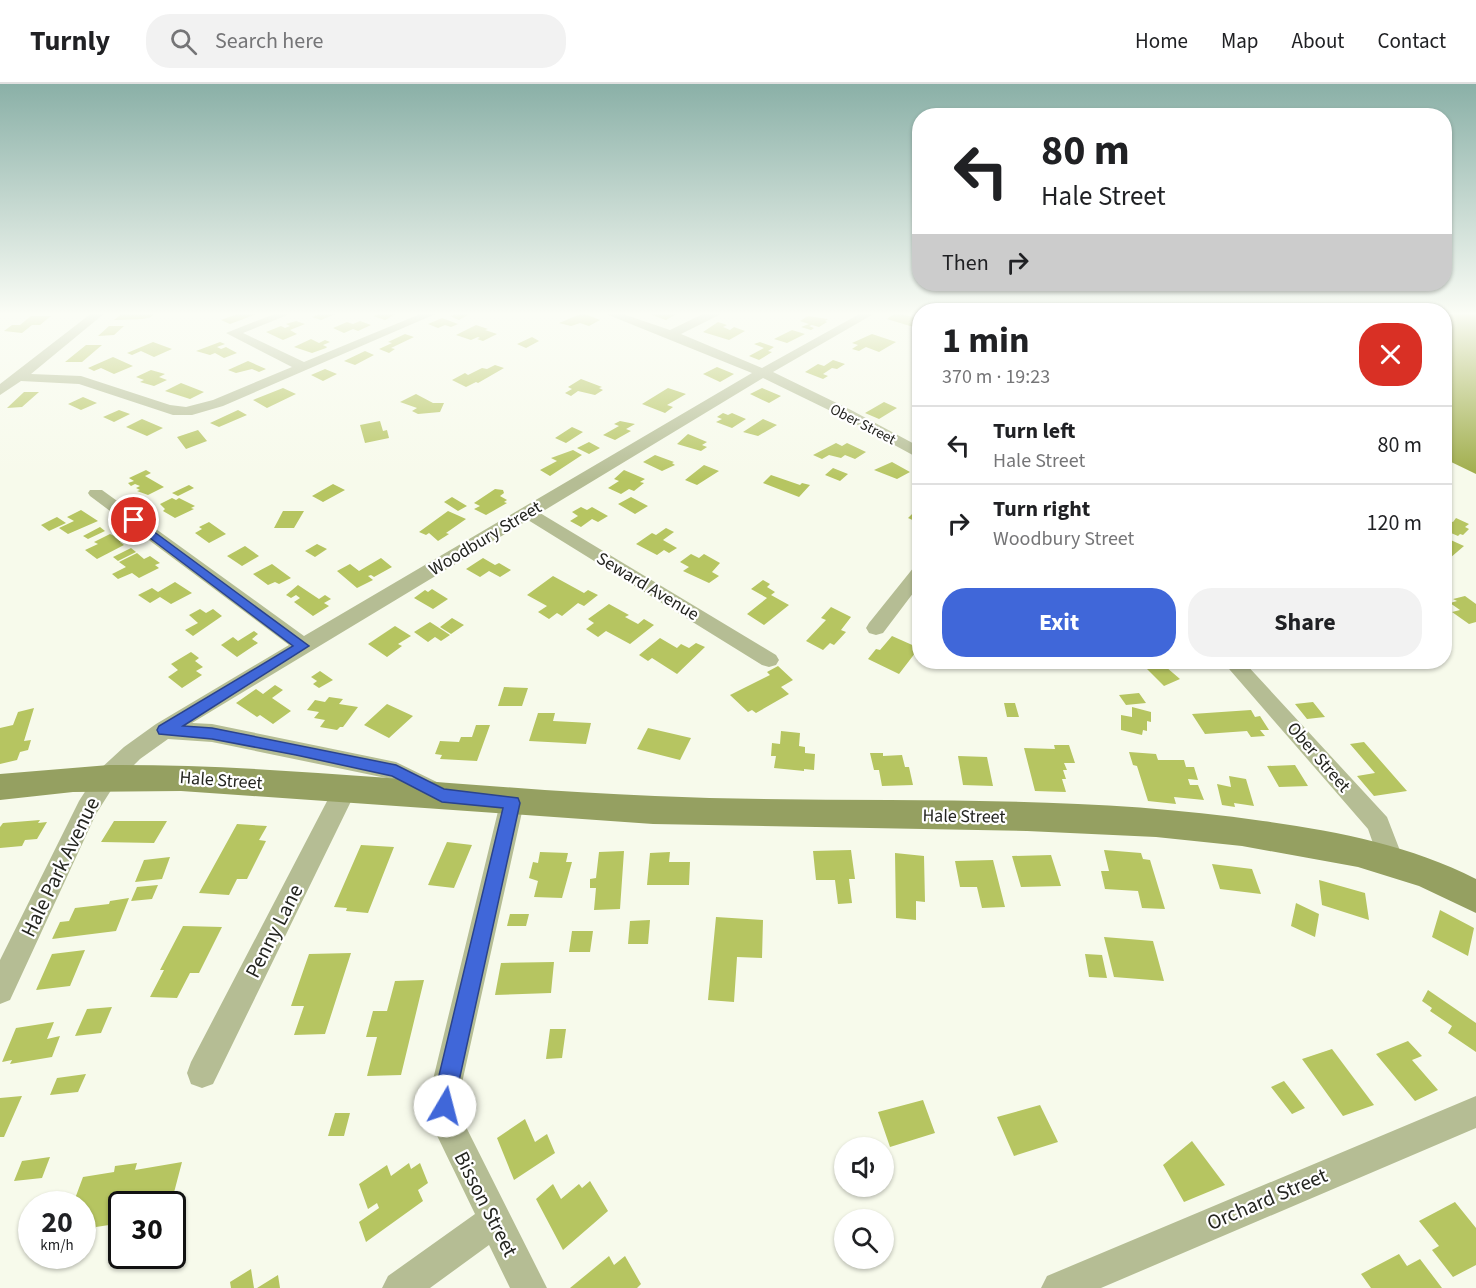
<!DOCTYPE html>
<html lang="en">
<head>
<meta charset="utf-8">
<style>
  :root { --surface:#fff; --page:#f2f2f2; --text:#202124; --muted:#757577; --line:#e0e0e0; --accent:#4067d9 }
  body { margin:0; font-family:"Source Sans 3",sans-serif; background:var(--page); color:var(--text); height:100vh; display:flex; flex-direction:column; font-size:22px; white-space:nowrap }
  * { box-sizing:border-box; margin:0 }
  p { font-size:20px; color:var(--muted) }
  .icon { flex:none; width:33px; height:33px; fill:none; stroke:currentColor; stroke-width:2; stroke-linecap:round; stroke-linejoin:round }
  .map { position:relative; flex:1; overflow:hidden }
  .details { position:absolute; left:912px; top:219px; width:540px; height:366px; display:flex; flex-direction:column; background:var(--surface); border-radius:24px; box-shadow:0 2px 4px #0004 }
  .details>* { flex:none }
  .guide { position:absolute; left:912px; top:24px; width:540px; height:183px; border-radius:24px; box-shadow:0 2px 4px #0004; background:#fff; color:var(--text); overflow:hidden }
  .buttons { position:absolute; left:834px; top:1053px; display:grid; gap:12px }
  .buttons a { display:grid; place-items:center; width:60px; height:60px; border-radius:50%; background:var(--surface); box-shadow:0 2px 4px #0004; font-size:30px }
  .speed { position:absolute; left:18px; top:1107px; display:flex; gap:12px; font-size:30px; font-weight:700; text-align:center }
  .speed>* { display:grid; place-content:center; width:78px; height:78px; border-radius:50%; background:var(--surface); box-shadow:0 2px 4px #0004; line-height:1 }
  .speed small { font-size:15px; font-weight:400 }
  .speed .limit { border:3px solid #111; border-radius:9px; background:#fff; color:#111 }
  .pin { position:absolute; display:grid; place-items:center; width:51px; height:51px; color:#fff; margin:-26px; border:3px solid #fff; border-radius:50%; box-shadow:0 2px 6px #0007 }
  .me { position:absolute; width:66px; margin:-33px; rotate:8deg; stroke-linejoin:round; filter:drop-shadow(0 0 4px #0008) }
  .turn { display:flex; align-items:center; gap:21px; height:126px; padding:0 30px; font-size:27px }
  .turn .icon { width:78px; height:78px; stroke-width:2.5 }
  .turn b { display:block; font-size:42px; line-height:51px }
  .then { display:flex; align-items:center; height:57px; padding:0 30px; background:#0003; gap:12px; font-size:22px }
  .round { display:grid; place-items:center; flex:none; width:63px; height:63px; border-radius:24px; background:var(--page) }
  .headline { display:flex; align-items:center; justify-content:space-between; height:102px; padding:0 30px }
  h1 { font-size:36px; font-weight:700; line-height:45px }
  .action { display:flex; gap:12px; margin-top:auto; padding:12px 30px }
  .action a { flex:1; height:69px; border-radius:24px; background:var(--accent); color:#fff; font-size:24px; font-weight:700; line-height:69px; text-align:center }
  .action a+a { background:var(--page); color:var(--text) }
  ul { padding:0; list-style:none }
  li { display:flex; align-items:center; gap:18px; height:78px; padding:0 30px; border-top:2px solid var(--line) }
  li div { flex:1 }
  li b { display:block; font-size:22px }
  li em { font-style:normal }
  header { display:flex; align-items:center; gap:36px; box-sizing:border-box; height:84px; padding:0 30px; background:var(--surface); border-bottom:2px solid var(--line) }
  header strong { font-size:28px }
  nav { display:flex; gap:33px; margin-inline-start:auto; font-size:21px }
  .search { width:420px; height:54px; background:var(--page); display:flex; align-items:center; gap:15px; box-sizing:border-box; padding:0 21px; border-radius:24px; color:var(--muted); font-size:22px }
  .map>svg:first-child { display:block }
  .water { fill:#9dab46 }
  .building { fill:#b6c561 }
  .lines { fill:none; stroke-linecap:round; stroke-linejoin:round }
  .street { fill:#b5bd94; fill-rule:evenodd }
  .secondary { fill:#95a061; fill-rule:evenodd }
  .route { fill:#4067d9; stroke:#2a438d; stroke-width:1.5 }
  .labels { text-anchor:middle; stroke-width:4.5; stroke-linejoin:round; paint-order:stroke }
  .far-street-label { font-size:15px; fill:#242520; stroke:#fff }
  .street-label { font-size:18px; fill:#242520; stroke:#fff }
  .near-street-label { font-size:21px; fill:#242520; stroke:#fff }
</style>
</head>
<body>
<header>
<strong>Turnly</strong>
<div class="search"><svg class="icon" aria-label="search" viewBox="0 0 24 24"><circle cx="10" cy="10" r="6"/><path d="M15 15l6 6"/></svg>Search here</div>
<nav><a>Home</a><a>Map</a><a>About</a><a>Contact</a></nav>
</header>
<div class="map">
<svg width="1476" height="1204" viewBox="0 0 1476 1204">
  <rect width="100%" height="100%" fill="#f7faeb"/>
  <path class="water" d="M1444,228H1476V390L1445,375Z"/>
  <path class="building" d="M124,228H144L142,229H156L151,233L143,235L114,236Z
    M243,228H262L230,240L221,236Z
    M324,228H333L338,229L321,236L312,233Z
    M383,228H400L385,236L373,232Z
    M455,228H473L459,236L450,232L458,229Z
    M653,228H680L666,236L649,230Z
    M583,229L600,236L589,242L580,239L571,242L559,239Z
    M895,229L919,234L915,236L920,237V245L887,235Z
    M31,232H51L40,241H32L22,249L4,247L12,241H20Z
    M808,232L828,235L825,237L827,238L819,243L812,241L809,242L814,244L811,246L801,243L809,240L800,237Z
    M442,234L458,240L451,243L445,241L438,244L428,240Z
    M296,237L305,240L290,246L297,250L283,256L266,248L281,242L285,244L290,242L286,240Z
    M360,237L371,241L358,247L353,245L344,249L333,244L347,238L353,240Z
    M718,238L727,241L723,243L730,246L734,243L745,247L729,256L703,248Z
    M476,241L488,245L485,246L497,250L483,257L477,255L480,254L478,253L471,256L456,251Z
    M109,242H124L114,251L98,252Z
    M792,246L805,250L787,259L774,255Z
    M405,250L414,253L391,264L395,265L389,269L379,265L392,259L388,258Z
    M872,250L896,258L879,268L866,263L859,267L852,265L858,261L852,259Z
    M532,253L539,257L526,264L517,260Z
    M311,255L319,259L325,256L330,258L323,261L327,263L326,264L312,269L294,263Z
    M153,258L172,265L154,273L141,267L132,271L127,269Z
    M220,258L225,260L217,263L221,265L226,263L237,269L224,274L215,269L210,271L196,267Z
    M760,258L774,263L768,267L772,268L759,276L749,272L764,264L754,260Z
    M86,261H102L82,278H65Z
    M365,267L374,271L355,281L344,277Z
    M113,273L133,282L114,290L101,284L94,287L88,284Z
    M833,276L845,280L837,285L832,284L823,290L828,292L823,295L805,288L818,280L824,282Z
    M248,277L266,285L259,288L252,285L236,289L228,286Z
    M495,281L504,284L478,299L476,298L466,303L452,296L465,289L468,291L482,284L487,285Z
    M717,283L734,290L720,298L703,290Z
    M325,285L337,290L323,297L311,291Z
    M151,286L165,290L159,293L167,296L154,302L140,298L144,296L136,293Z
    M581,295L602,303L599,304L603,306L595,311L578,307L571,312L565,309L572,305L568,303Z
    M181,299L204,308L190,315L165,307Z
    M283,304L296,310L267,324L253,316Z
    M668,304L686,310L667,321L673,323L665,329L642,320Z
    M762,304L781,312L769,319L750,310Z
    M24,308H39L22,323L7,324Z
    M416,310L433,319H444L440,328L418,330L412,327L417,324L400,318Z
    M83,313L97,319L81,326L68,320Z
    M884,318L897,324L879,335L865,329Z
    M119,326L130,330L114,338L103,333Z
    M238,326L247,331L219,343L210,339Z
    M723,329L728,331L732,329L746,335L732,344L716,338L722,335L717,333Z
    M142,335L163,344L147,352L126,343Z
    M763,335L777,341L758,352L743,348Z
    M380,337L383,347L387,346L389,354L365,359L360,341Z
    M620,337L635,340L626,345L631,347L615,356L603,351L619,342L614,340Z
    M572,343L583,348L566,359L555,354Z
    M198,346L207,357L186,365L177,353Z
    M688,350L707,358L702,361L707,363L701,367L677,360Z
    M589,358L600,364L589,370L577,364Z
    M836,359L842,362L847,359L866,368L855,375L845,371L841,374L829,371L822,375L813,371Z
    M573,366L582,371L550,392L540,386L557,377L551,374Z
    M655,371L674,378L672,379L675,381L662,387L643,378Z
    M892,378L910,388L897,395L874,386Z
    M704,381L719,387L697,401L685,396Z
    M833,384L848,390L840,397L825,391Z
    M146,386L151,389L145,392L164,403L148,411L137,407L140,406L136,404L140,402L135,400L131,402L128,399L134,397L129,394Z
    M624,386L645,395L640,398L644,399L634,407L629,405L621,410L608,404L619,397L614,395Z
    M771,391L800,401L802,399L810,401L799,413L763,399Z
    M333,400L345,406L323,418L312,412Z
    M189,401L194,404L178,412L172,409Z
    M495,405L503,406L504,409L500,412L507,416L504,418L507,419L486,431L474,425L480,422L474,419Z
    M452,413L467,422L458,427L444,418Z
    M631,413L648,422L635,430L618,420Z
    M172,414L176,416L179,414L195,422L191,424L194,425L175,434L163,427L165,425L160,420Z
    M920,422V435L917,438L908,434Z
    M581,423L587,426L592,423L608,432L598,438L592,435L581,443L570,437L578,432L572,428Z
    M81,426L98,437L68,450L59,444L74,437L67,433Z
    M283,427H304L294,444H274Z
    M448,427L466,435L446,449L449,450L438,457L429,449L426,451L419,448Z
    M57,433L66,439L49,447L41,441Z
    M1456,434L1469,440L1465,443L1469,445L1463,451L1460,450L1458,452L1444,446V435L1453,438Z
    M209,438L226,450L209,459L195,449L202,445L199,443Z
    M100,443L105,447L88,455L83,452Z
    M666,444L674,448L663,456L677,464L669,469L664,466L657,471L636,460L652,449L656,451Z
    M110,450L123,456L120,458L124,461L97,475L85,466L98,460L94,458Z
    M1444,453L1464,462L1450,474L1444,472Z
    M317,460L327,465L315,473L305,467Z
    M245,462L259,472L242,482L227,472Z
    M131,464L136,468L118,477L113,473Z
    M137,469L144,475L150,472L160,479L155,481L159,484L139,494L132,489L118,495L112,490L126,483L119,478Z
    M691,470L699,474L704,470L720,479L712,488L719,492L709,499L683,487L689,483L680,478Z
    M381,474L392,483L374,493L371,491L368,492L373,496L357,504L337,487L350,480L359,487Z
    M483,474L495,481L499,479L511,486L500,493L489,487L480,493L466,485Z
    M272,480L291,494L279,500L275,498L268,501L253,490Z
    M553,492L584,509L588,506L598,511L584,522L578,519L562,532L557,529L549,535L538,528L547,522L527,511Z
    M763,496L770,500L767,503L775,508L771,511L789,521L764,541L747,530L767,514L751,505Z
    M175,498L192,509L171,520L160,513L150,519L138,511L152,504L158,508Z
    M298,501L319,515L325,511L331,515L324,519L329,522L313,532L294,518L300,514L296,511L291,514L286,511Z
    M432,505L448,515L433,525L414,514L425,506L428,508Z
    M1465,512L1476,520V538L1469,540L1452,528L1460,526L1450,519L1457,517L1453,515Z
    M609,520L629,531L625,533L638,540L644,535L654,541L630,560L606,547L598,553L586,545L594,539L588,535Z
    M831,523L851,533L841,546L846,548L834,561L830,559L823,566L806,557L826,536L821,534Z
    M200,525L206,529L213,525L222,532L193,552L185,546L198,539L189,531Z
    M452,534L464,541L451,550L440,543Z
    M430,538L450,551L441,557L435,553L428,558L414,548Z
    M395,542L411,552L398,560L402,562L387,573L368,560Z
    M254,547L258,550L252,555L258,559L237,573L221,561L233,553L238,557Z
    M892,552L919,564L899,590L868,575L876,565L880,566Z
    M660,554L677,564L681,560L689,564L696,559L705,563L677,590L652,574L648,577L639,571Z
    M191,568L199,574L195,577L203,583L196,587L202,591L182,604L168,593L178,586L171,580Z
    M1140,578H1166L1171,581L1166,583L1180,595L1164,602Z
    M778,582L793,596L781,603L789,610L756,629L752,626L748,628L730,611L770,591L767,588Z
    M320,587L333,596L319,604L313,600L317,597L311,593Z
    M275,601L283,606L272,614L291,627L273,640L260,631L257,633L236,619L256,605L263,610Z
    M504,603L528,604L522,622H498Z
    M1139,609L1146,619L1126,621L1119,611Z
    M329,613L343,615L339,620L358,623L343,643H340L337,646L320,643L325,636L314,634L319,628L307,626L315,616L325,618Z
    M1313,618L1325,633L1307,635L1295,620Z
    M1004,619H1015L1019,633H1007Z
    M387,620L413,632L389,654L364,641Z
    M1132,623L1151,628V638L1147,637V647L1143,646L1142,651L1121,646V631L1132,633Z
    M34,624L24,657L31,656L28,666L20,668L17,676L0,680V644L13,641L18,628Z
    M1251,626L1255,633L1260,632L1269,646H1260L1265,652L1251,653L1247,647L1205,650L1192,630Z
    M538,629H555L553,637L591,639L586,660L529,657Z
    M476,641H490L477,677L440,675L442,671L435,670L440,657L459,658L461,653H472Z
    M648,644L691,654L680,676L637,665Z
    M781,647L800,649L799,662L805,663V669L815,670L814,686L804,685V687L774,684L776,672H771L772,659L780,660Z
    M1364,658L1407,707L1374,712L1357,692L1375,689L1350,660Z
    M1054,661H1069L1075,679H1064L1067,686H1063L1066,695H1062L1066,708L1035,707L1024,664L1055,665Z
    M1129,668L1156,670L1158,676H1184L1186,683H1194L1198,696L1188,695L1190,701H1198L1204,716L1174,713L1176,720L1148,717L1137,682L1133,681Z
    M870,669H883V672L902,671L905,683H909L913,701L882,702L879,686H874Z
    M958,672L987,673L993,702L963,701Z
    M1295,681L1308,702L1279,703L1267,682Z
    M1229,692L1246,695L1254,722L1234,719L1235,723L1222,721L1217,700L1231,703Z
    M40,736L38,739L47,738L37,755L25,756L22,762L0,764V743L3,739Z
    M114,737H167L154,759L101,758Z
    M237,740L267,742L259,756L266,757L247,795H237L229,811L199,809Z
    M447,758L472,761L454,804L428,801Z
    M361,761L394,763L368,829L346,827L347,824L334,823Z
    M851,766L855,795H849L852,819L838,820L835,796H816L813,767Z
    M1104,766L1141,769L1143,775L1150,776L1165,825L1142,824L1138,807L1105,805L1101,787H1109Z
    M624,767L620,825L594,826L596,804H590V795L596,794L599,768Z
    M540,768L568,769L566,778H572L562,814L534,813L538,797L529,794L533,778L538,779Z
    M670,768L669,778H690L689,801H647L650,769Z
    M895,769L924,772L925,818L916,817V836L896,834Z
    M1051,771L1061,802L1021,803L1012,772Z
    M170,773L162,795L135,798L144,776Z
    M993,776L1005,823L982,824L977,803H960L955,777Z
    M1212,780L1252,785L1261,810L1220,805Z
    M1319,796L1365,809L1369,836L1322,821Z
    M158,801L152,815L131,817L137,803Z
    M129,814L116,847L52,855L60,838L69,837L75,824L109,820L110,817Z
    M1296,819L1319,830L1315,853L1291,842Z
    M1440,826L1474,844L1468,872L1432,853Z
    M510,830H529L526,842H507Z
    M716,833L763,836L762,874L737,873L734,918L708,916Z
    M650,836L648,860H628L630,837Z
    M183,842L222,843L199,889H190L177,914L150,913L164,886H160Z
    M572,847H593L590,868H569Z
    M1104,853L1153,857L1164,897L1114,893Z
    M85,866L70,902L36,906L52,870Z
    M351,869L325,950L294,951L304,922H291L309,870Z
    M1085,870L1102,871L1107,894L1089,893Z
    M554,878L551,909L495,911L501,879Z
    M424,896L401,991L367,992L377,953H366L373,927H387L395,897Z
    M1428,906L1476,939V968L1448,949L1452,942L1430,927L1432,924L1422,917Z
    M112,923L101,949L75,952L87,925Z
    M54,938L47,955L60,952L52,973L10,980L12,976L2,978L16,944Z
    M550,945H566L562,974L546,975Z
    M1408,957L1422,972L1412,976L1438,1006L1415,1017L1376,970Z
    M1332,965L1374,1021L1343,1032L1302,975Z
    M86,990L78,1008L50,1011L57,994Z
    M1284,997L1305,1024L1292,1030L1271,1003Z
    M22,1012L4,1053H0V1014Z
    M923,1016L935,1049L890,1063L878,1028Z
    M1040,1021L1058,1058L1014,1072L997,1033Z
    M335,1029H350L344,1052H328Z
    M525,1035L535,1058L547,1050L555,1069L514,1096L497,1054Z
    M1192,1057L1225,1101L1184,1118L1163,1081Z
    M50,1073L42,1094L14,1097L22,1077Z
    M182,1078L171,1120H122V1139L96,1143L92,1155L82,1157V1120H73L83,1093L114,1088L115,1082L137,1079L135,1086Z
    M409,1079L411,1085L420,1079L428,1099L418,1106L423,1117L366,1158L359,1138L379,1124L377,1119L368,1125L359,1100L387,1081L391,1092Z
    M590,1097L608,1127L563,1166L536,1115L553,1100L561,1115L579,1100L582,1104Z
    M1455,1118L1476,1144V1181L1453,1193L1432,1166L1439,1162L1419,1137Z
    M1399,1170L1407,1182L1420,1175L1442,1204H1371L1361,1190Z
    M609,1172L614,1181L625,1172L641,1200L637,1204H570Z
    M251,1185L254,1204H231L230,1198Z
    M278,1191L280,1204H257Z"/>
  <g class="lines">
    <path class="street" d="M93,228H106L31,290L81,292L170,321L186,323L213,316L292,283L226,249L279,228H295L243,249L304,278L425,228H440L223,322L192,331H173L79,300L21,297L0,311V300Z
      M601,228H617L670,246L707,228H721L719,231L681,250L762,284L863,228H877L773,288L851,326L920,363V375L841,332L763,294L540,429L776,571L779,576L776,581L769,583L762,581L528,436L192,639L212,640L396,678L447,703L451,710L447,717L439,720L431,717L391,695L212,658L168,655L140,675L115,700L96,730L10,916L0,920V876L79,717L99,686L124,663L156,640L289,561L90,412L88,409L90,406H102L304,552L752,289Z
      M920,481V500L883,549L876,551L869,549L866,544L869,539L914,483Z
      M1223,578H1244L1387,733L1404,777L1400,785L1391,788L1382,785L1368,745Z
      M345,695L353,698L357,705L213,1000L202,1004L191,1000L187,989L191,978L337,698Z
      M512,709L520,712L524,719L460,1008L461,1033L547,1204H510L489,1161L430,1204H382L388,1192L475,1130L429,1035L430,1008L500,719L504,712Z
      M1476,1012V1044L1101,1204H1041L1047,1192Z"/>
    <path class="secondary" d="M109,681C291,680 473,705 655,712C857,721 1062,707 1263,737C1336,747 1410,761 1476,795V829L1419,802L1358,783L1242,762L1156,753L1027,747L653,740L181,707L73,708L0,716V690Z"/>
  </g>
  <linearGradient id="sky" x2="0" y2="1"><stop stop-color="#8ab0a7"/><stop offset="0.58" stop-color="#fbfdf6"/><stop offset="1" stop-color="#fbfdf6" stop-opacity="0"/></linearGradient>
  <rect width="1476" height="396" fill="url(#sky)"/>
  <path class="route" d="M134,433L309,562L183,642L212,644L396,681L444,705L518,714L520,719L452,1029L445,1032L438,1029L435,1022V1008L503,724L442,718L392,692L296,671L212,655L159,650L157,646L159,642L293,562L130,439V434Z"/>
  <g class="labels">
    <g class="far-street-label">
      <text transform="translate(863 340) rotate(27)" y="5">Ober Street</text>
    </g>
    <g class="street-label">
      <text transform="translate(485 454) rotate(-31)" y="6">Woodbury Street</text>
      <text transform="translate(648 502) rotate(31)" y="6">Seward Avenue</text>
      <text transform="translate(1319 673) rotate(49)" y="6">Ober Street</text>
      <text transform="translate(221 696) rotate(4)" y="6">Hale Street</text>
      <text transform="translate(964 732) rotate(1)" y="6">Hale Street</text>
    </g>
    <g class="near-street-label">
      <text transform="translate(60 783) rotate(-64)" y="7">Hale Park Avenue</text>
      <text transform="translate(274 847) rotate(-63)" y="7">Penny Lane</text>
      <text transform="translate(1267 1115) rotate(-23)" y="7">Orchard Street</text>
      <text transform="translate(486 1120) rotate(63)" y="7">Bisson Street</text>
    </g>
  </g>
</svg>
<div class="buttons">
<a><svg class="icon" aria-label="sound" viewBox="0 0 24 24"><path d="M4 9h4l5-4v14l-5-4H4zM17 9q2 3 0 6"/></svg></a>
<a><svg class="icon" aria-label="search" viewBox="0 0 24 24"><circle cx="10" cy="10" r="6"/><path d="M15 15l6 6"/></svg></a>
</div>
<div class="speed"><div>20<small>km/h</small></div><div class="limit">30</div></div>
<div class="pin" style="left:134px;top:436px;background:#d93025"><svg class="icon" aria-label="arrive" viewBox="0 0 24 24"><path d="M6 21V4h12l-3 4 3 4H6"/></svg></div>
<svg class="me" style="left:445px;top:1022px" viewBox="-20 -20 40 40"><circle r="19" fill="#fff"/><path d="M0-13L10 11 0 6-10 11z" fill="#4067d9"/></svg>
<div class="guide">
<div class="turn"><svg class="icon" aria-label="left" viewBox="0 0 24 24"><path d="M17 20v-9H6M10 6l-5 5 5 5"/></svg><div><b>80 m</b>Hale Street</div></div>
<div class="then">Then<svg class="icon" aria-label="right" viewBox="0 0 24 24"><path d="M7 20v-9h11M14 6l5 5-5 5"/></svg></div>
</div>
<section class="details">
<div class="headline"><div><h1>1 min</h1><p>370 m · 19:23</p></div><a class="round" style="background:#d93025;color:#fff"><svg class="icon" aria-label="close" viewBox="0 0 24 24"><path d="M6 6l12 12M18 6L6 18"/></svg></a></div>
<ul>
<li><svg class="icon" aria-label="left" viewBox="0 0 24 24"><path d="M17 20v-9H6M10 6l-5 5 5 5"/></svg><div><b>Turn left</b><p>Hale Street</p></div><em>80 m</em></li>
<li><svg class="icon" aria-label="right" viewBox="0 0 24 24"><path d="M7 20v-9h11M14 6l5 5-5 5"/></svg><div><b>Turn right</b><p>Woodbury Street</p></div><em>120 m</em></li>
</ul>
<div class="action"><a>Exit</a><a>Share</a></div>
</section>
</div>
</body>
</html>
